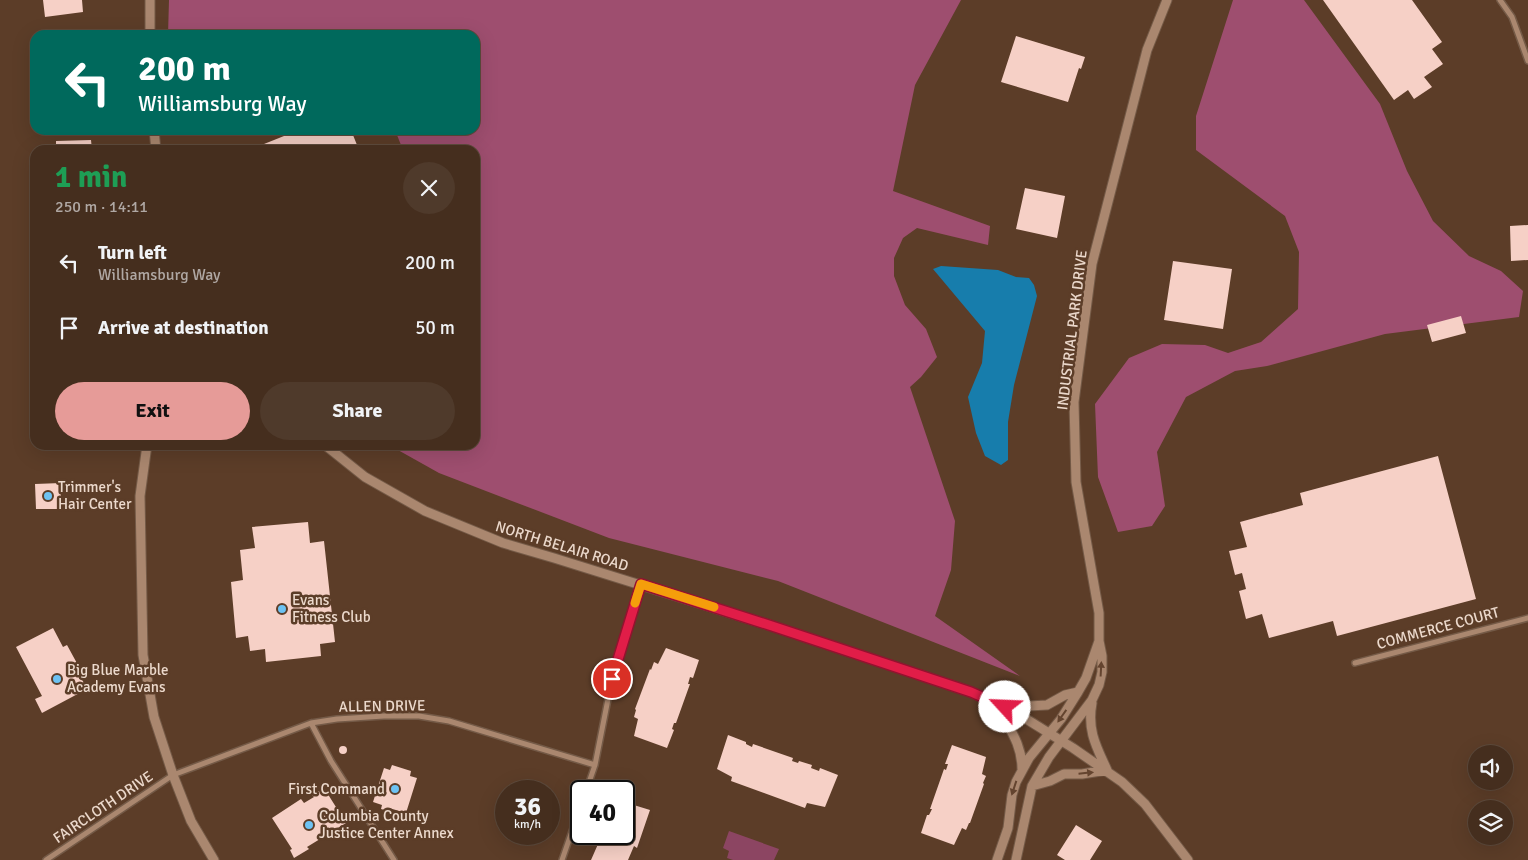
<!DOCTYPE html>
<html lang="en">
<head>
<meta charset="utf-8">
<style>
  :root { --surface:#452e1e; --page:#4f3a2b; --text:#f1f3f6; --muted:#b0a8a4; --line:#5d4a3c; --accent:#e69b98 }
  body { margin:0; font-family:Signika,sans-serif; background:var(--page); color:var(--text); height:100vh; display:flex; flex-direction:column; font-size:19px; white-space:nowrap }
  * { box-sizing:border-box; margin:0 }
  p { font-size:16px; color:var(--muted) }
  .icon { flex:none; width:28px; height:28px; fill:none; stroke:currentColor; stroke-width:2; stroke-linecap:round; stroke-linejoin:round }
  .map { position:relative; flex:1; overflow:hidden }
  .sheet { position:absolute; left:30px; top:145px; width:450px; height:305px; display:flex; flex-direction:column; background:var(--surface); border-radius:15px; box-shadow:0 5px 20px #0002,0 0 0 1px var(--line) }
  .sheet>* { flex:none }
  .banner { position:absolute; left:30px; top:30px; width:450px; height:105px; border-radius:15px; box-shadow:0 5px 20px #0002,0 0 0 1px var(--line); background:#00695c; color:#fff; overflow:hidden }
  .tools { position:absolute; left:1468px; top:745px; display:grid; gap:10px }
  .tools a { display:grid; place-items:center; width:45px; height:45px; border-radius:50%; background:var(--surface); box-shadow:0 5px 20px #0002,0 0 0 1px var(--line); font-size:25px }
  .speed { position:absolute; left:495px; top:780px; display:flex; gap:10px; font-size:25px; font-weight:700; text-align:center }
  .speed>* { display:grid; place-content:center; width:65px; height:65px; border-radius:50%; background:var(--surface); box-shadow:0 5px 20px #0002,0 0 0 1px var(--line); line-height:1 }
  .speed small { font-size:12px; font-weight:400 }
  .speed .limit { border:2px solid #111; border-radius:8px; background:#fff; color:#111 }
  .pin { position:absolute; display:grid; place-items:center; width:42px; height:42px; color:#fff; margin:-21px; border:2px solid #fff; border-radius:50%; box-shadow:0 1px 5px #0007 }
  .me { position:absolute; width:55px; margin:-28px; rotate:295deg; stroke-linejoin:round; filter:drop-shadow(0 0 4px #0008) }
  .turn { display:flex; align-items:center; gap:18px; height:105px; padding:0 25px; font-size:22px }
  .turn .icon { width:65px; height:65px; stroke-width:2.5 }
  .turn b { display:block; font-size:35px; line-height:42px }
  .round { display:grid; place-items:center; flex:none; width:52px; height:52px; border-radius:26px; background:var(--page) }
  .head { display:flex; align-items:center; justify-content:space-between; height:85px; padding:0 25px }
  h1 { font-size:30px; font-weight:800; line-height:38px; color:#1e9e55 }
  .primary-button { display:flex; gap:10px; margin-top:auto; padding:10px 25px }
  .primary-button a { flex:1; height:58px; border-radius:30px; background:var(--accent); color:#111; font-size:20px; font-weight:800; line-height:58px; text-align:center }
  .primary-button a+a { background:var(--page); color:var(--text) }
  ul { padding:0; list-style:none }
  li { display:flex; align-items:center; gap:15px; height:65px; padding:0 25px }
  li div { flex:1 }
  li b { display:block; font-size:19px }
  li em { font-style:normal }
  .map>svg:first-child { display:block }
  .green { fill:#8c4562 }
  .forest { fill:#9e4e6f }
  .water { fill:#177dac }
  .building { fill:#f6d0c6 }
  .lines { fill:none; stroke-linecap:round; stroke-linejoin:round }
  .minor-casing { stroke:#745a47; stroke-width:8 }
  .tertiary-casing { stroke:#745a47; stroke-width:11 }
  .minor { stroke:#aa876f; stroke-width:5 }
  .tertiary { stroke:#aa876f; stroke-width:9 }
  .oneway { fill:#64442f }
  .route-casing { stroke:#92132f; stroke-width:12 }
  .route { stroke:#e11d48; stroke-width:9 }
  .slow { stroke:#f59e0b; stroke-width:9 }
  .poi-dot { fill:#6dc2f3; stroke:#5c3d28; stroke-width:2 }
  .labels { text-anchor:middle; stroke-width:5; stroke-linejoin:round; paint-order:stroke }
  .street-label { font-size:15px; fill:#ecd9cc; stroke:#5c3d28 }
  .poi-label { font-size:15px; fill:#ecd9cc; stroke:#5c3d28; text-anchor:start }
</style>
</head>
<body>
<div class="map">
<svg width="1528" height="860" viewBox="0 0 1528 860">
  <rect width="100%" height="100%" fill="#5c3d28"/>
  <path class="green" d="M729,831L779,849L774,860H733L727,858L729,851L723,848Z"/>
  <path class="forest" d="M169,0H961L915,85L893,191L990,226L988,245L917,228L903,238L894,258V276L905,305L926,329L937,357L921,377L910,387L955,521L951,570L935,616L1020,676L778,581L609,538L439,473L389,445H475V150H403L395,130H475V35H168Z
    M1233,0H1304L1380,104L1407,171L1433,221L1469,256L1501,271L1523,291L1519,317L1385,334L1267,366L1235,371L1186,397L1157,452L1165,506L1152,526L1118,532L1098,477L1095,404L1129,358L1162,344L1205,345L1228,353L1261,342L1298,309L1299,252L1285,216L1196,150V116Z"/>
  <path class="water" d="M941,266L998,270L1016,277L1029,278L1034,285L1037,296L1014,385L1008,422V460L1001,465L985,456L976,433L968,397L982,363L985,331L933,269Z"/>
  <path class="building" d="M43,0H82L83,12L45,17Z
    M1323,0H1412L1442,42L1432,49L1443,64L1424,77L1432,87L1414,99L1408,90L1394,100Z
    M1016,36L1085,57L1081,69L1079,68L1068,102L1001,82Z
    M299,130H351L359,150H249Z
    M91,140L92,150H56V141Z
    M1025,188L1065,196L1057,238L1016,229Z
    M1528,225V260L1511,261L1510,226Z
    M1173,261L1232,269L1223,329L1164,320Z
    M1461,316L1466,333L1432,342L1427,325Z
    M1438,456L1476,599L1337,636L1333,621L1269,638L1262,614L1246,619L1239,591L1246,589L1242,573L1235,575L1229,551L1247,547L1240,522L1303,505L1300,493Z
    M61,483V509H36L35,484Z
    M308,522L310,543L324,541L335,642L320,644L321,656L266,662L265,649L250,651L248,636L236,638L231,582L243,580L240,550L255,548L252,527Z
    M53,628L63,647L67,645L79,667L76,668L87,689L42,713L35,699L42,696L16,647Z
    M666,648L699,660L693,678L690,677L688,684H690L676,723H674L672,729L674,730L667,748L634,736L638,719L634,717L636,710L635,709L650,669L651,670L654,662L658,664Z
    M728,735L746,742V744L752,747L753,744L793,758L792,761L798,763L799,761L812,765L811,768L819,771L820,768L838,775L825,807L807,803L805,808L731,781L732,777L717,769Z
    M952,745L986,757L982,774L986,776L983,783L984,784L970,823H969L966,830L962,828L954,845L921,833L927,815H929L932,809H930L944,769L946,770L948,764H945Z
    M339 750a4 4 0 1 1 8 0a4 4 0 1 1-8 0Z
    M392,765L411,771L410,776L417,778L406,813L389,808L388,811L381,809L382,805L373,802L384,768L390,770Z
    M324,788L346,823L307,847L309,849L294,858L290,850L292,849L272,818L301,799L304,803L314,797L312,795Z
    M624,802L650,810L637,848L634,846L628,860H591L602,835L599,834H624Z
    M1076,825L1102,841L1090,860H1065L1057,855Z"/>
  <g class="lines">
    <defs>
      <path id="minor" d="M1500,0L1512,17L1528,61
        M1355,663L1528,618
        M311,723L331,761L394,860
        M586,791L595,765L612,679L641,584
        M46,860L173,775L311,723L337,719L384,716H419L449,721L595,765
        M562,860L581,805"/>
      <path id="tertiary" d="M150,35V0
        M154,130L156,150
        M147,445L140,496L143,655L154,717L173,775L191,821L214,860
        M325,445L365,477L425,511L503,543L554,558L772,626L971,692L1015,712L1073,748L1122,782L1145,804L1188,860
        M996,703C1007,726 1022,742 1022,769
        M1009,707L1047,705L1065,695L1078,692
        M1032,786L1050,781L1064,774H1082L1107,770C1096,746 1087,730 1092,703
        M997,860L1008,828L1012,795L1016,782L1029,758L1061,719L1078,692L1086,678L1099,641V613L1076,482L1074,402L1092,264L1147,50L1167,0
        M1016,860L1032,786L1049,757L1092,700L1099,685L1102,672V656L1099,641"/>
    </defs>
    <use href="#minor" class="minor-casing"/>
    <use href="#tertiary" class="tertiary-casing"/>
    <use href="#minor" class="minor"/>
    <use href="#tertiary" class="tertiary"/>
  </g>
  <defs><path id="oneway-solid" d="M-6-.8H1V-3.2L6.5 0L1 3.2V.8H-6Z" transform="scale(1.25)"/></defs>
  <g class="oneway">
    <use href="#oneway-solid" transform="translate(1101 669) rotate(-87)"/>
    <use href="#oneway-solid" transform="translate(1062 716) rotate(125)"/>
    <use href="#oneway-solid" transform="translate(1086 773) rotate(-6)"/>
    <use href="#oneway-solid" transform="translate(1014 788) rotate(108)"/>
  </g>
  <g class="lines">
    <defs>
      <path id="route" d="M612,679L641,584L772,626L971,692L1005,707"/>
    </defs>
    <use href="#route" class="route-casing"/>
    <use href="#route" class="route"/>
    <path class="slow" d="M635,603L641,584L714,607"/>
  </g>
  <g class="poi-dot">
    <circle cx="48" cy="496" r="5"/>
    <circle cx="282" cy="609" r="5"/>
    <circle cx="57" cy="679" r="5"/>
    <circle cx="395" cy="789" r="5"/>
    <circle cx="309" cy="825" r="5"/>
  </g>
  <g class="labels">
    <g class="street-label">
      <text transform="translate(1072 330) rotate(-83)" y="5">INDUSTRIAL PARK DRIVE</text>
      <text transform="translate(562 546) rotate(17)" y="5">NORTH BELAIR ROAD</text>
      <text transform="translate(1438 628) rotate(-15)" y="5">COMMERCE COURT</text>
      <text transform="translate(382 706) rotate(-1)" y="5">ALLEN DRIVE</text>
      <text transform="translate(103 807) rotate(-34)" y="5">FAIRCLOTH DRIVE</text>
    </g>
    <g class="poi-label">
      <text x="58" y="492">Trimmer's<tspan x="58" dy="17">Hair Center</tspan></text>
      <text x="292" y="605">Evans<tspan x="292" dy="17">Fitness Club</tspan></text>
      <text x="67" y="675">Big Blue Marble<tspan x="67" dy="17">Academy Evans</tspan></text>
      <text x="385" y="794" text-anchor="end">First Command</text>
      <text x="319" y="821">Columbia County<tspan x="319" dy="17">Justice Center Annex</tspan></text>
    </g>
  </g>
</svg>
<div class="tools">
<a><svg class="icon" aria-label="sound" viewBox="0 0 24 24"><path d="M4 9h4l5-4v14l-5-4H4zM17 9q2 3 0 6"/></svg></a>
<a><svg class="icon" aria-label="layers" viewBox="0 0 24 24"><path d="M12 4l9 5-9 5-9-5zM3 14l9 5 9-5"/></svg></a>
</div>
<div class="speed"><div>36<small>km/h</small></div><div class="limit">40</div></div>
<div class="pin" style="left:612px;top:679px;background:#d93025"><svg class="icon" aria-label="arrive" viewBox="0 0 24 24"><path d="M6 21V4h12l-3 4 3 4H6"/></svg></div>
<svg class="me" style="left:1005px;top:707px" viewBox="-20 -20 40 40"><circle r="19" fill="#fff"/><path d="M0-13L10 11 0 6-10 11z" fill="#e11d48"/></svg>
<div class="banner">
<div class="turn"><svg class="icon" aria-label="left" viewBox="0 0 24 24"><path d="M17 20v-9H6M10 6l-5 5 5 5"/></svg><div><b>200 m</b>Williamsburg Way</div></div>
</div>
<section class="sheet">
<div class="head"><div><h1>1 min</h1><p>250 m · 14:11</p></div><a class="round"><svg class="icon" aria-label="close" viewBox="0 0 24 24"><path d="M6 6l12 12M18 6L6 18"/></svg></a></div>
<ul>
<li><svg class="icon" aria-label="left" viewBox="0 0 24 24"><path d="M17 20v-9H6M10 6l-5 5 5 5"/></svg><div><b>Turn left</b><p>Williamsburg Way</p></div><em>200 m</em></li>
<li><svg class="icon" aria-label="arrive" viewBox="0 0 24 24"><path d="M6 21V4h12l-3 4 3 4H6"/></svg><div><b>Arrive at destination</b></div><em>50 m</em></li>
</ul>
<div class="primary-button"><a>Exit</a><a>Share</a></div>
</section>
</div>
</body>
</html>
